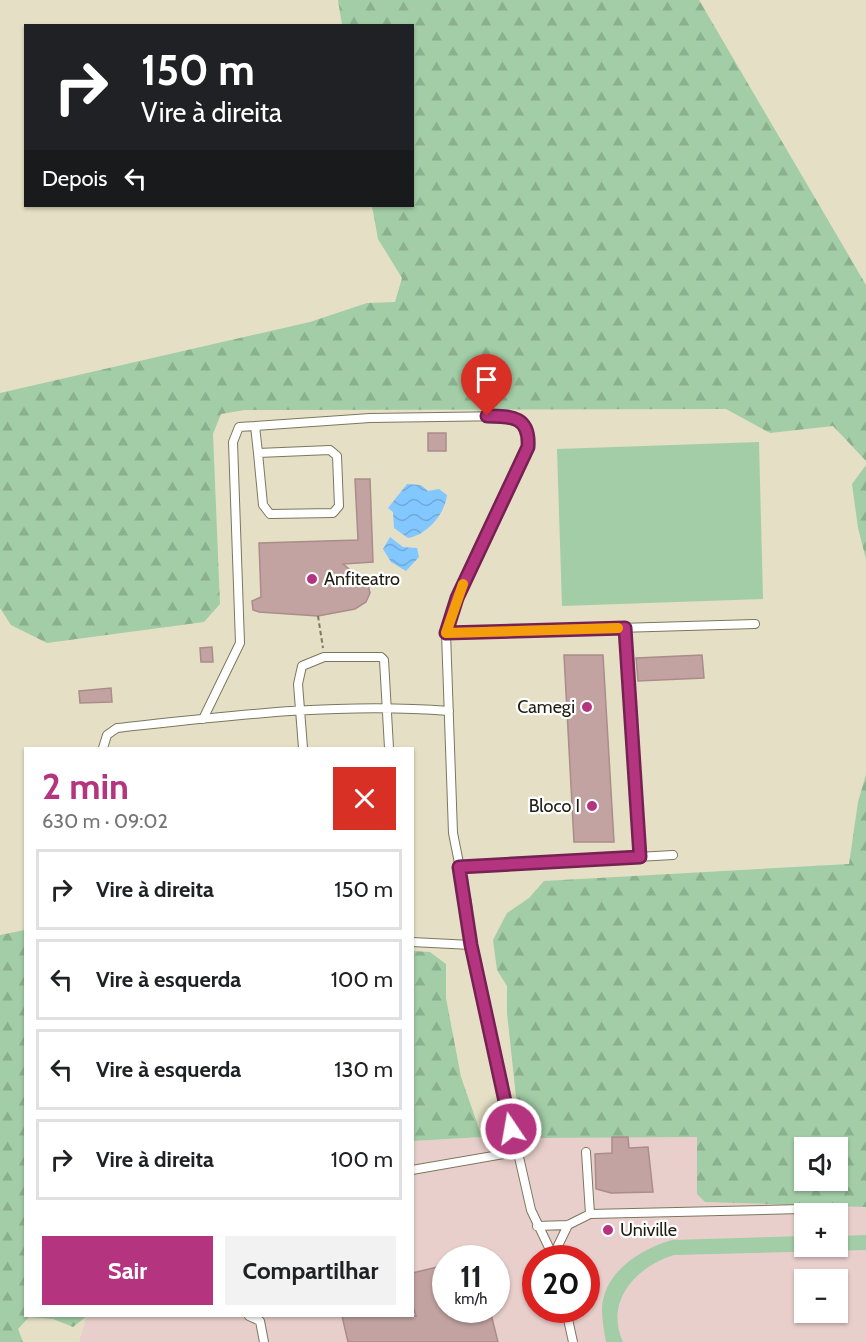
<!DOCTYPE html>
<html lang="pt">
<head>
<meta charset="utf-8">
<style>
  :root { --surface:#fff; --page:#f2f2f2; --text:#202124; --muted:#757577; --line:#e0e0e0; --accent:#b4347f }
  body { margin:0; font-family:Cabin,sans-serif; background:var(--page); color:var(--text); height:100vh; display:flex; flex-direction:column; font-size:22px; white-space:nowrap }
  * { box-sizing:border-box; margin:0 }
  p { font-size:20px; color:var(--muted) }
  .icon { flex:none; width:33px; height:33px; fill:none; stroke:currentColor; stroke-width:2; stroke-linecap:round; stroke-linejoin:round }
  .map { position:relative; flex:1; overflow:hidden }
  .side { position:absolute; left:24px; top:747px; width:390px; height:570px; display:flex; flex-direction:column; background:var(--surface); border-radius:0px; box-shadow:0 2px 4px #0004 }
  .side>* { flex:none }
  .hud { position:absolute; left:24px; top:24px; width:390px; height:183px; border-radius:0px; box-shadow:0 2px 4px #0004; background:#202124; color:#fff; overflow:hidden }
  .buttons { position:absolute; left:794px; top:1137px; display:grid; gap:12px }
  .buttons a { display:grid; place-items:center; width:54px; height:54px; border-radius:0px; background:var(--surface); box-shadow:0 2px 4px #0004; font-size:30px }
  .speed { position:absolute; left:432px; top:1245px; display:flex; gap:12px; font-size:30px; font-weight:700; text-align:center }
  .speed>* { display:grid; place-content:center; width:78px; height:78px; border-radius:50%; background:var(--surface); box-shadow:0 2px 4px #0004; line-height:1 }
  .speed small { font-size:15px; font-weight:400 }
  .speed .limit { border:9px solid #d22; background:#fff; color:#111 }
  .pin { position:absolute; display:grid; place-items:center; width:51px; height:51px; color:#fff; margin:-62px -26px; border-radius:50% 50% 50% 0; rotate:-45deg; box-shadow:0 0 6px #0007 }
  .pin .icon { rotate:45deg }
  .me { position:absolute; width:66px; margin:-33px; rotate:348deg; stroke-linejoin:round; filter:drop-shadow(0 0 4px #0008) }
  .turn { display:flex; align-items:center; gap:21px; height:126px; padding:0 18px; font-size:27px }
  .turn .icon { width:78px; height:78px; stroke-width:2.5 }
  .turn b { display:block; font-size:42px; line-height:51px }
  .then { display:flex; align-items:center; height:57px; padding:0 18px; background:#0003; gap:12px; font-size:22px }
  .round { display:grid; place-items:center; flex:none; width:63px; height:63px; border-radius:0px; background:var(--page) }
  .headline { display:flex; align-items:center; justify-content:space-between; height:102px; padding:0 18px }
  h1 { font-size:36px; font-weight:700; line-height:45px; color:var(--accent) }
  .button { display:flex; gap:12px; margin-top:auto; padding:12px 18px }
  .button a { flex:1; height:69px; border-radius:0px; background:var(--accent); color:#fff; font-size:24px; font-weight:700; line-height:69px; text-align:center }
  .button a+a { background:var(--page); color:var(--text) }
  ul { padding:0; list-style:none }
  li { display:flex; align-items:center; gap:18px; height:81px; margin:0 12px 9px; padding:0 6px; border:3px solid var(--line); border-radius:0px }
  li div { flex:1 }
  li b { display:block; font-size:22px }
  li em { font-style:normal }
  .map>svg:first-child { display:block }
  .education { fill:#e9cfcb; fill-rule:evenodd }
  .forest { fill:url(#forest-firs); fill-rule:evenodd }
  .pitch { fill:#a2cda6 }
  .water { fill:url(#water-waves) }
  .building { fill:#c2a3a2; stroke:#aa8c8a; stroke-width:1.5 }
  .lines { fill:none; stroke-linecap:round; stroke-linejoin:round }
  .service-casing { stroke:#7b775e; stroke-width:10 }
  .path { stroke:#7b7866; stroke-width:2; stroke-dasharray:4.5 3; stroke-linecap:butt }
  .service { stroke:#fff; stroke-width:8 }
  .route-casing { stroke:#752253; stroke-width:15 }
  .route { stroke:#b4347f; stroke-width:10 }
  .slow { stroke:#f59e0b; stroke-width:10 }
  .poi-dot { fill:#b4347f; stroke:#fff; stroke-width:2 }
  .labels { text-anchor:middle; stroke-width:4.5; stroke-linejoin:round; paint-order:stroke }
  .poi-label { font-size:18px; fill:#1e1d13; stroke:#fff; text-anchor:start }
</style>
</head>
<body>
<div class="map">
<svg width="866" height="1342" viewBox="0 0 866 1342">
  <defs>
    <pattern id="forest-firs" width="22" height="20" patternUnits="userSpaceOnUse" patternTransform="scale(1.5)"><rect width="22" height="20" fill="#a2cda6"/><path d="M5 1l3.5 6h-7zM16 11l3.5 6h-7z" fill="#8bb08e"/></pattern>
    <pattern id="water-waves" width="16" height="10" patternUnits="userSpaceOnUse" patternTransform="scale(1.5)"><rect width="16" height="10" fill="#82c7ff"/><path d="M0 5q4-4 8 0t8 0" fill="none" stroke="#70aada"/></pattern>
  </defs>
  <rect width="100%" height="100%" fill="#e5e0c5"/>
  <path class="education" d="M482,1137H698L710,1194L866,1204V1342H79L87,1316H412L413,1141ZM804,1214H837V1246H804ZM446,1258H496V1310H446ZM536,1258H586V1310H536ZM804,1280H837V1312H804Z"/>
  <path class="forest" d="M338,0H699L866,285V461L833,426L770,433L726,409L245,410L221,414L213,434L220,604L204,622L47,643L11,625L0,608V393L310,322L367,303L395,302L402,278L378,239L372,206H412V26L342,25Z
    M866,465V559L858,528L852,484Z
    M866,774V1207L705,1202L697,1194V1137L533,1138L517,1106L507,1013V986L497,970L493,940L507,913L529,898L544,881L849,864L858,802ZM804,1148H837V1180H804Z
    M25,930L26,1316H87L73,1327L53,1319L29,1317L18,1329L23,1342H0V935Z
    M413,951L430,952L446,964V998L461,1077L482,1137L413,1141Z"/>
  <path class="pitch" d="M759,442L763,599L562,606L557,449Z
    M866,1235V1250L674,1255C637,1266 604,1301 623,1342H606C604,1331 602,1320 602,1309C603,1272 641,1249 672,1240L804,1236V1246H837V1236Z"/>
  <path class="water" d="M407,484L421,485L428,491L439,489L447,495C445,514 427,535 408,538L394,528L393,512L388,508Z
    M390,537L403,547L417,548L419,557L406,571L391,562L383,549Z"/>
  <path class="building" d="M428,433H446V451H428Z
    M355,479H370L373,562L343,564L368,584L370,593L366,602L355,609L318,616L259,612L253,610L252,601L261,597L259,543L358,540Z
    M212,647L213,662H201L200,648Z
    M564,655H603L614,842H574Z
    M702,655L704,678L638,681L636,658Z
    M111,688L112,702L80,703L79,691Z
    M612,1137H628L629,1148L648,1147L653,1192L611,1193L596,1189L595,1154L612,1153Z
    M446,1265V1310H490L498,1342H348L342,1316H416L412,1303V1273Z"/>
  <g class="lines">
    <defs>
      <path id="service" d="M330,450L337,456L339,506L333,513L270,514L263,505L258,453Z
        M258,453L255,426L370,418L508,416C524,423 529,429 528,447L457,598L446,633L453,833L467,903L471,945L531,1210L554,1258
        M625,628L640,857
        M446,633L755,624
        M203,719L240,643L233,442L239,427L255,426
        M103,748L107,735L117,728C227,716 339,702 449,711
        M303,748L298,684L302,666L324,657H381L384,660L389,748
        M459,867L673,855
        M412,942L471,945
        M586,1152L590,1214
        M412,1170L516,1152
        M537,1226L568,1225L590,1214L802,1209
        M553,1256L568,1225
        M566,1310L573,1342
        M249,1316L260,1321L264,1342"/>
    </defs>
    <use href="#service" class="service-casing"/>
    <path class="path" d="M318,616L323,648"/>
    <use href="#service" class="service"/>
  </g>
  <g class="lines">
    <defs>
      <path id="route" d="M487,416C513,416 530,417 528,447L457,598L446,633L625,628L640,857L459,867L471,945L511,1129"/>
    </defs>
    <use href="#route" class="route-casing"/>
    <use href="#route" class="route"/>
    <path class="slow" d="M463,584L446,633L618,628"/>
  </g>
  <g class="poi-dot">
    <circle cx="312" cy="579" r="6"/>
    <circle cx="587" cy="707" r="6"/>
    <circle cx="592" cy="806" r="6"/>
    <circle cx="608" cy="1230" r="6"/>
  </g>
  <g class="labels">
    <g class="poi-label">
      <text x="324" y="585">Anfiteatro</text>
      <text x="575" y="713" text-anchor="end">Camegi</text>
      <text x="580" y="812" text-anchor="end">Bloco I</text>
      <text x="620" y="1236">Univille</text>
    </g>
  </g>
</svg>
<div class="buttons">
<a><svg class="icon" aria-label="sound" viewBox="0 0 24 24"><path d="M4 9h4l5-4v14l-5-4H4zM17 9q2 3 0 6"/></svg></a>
<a>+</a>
<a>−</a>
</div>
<div class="speed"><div>11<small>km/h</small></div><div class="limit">20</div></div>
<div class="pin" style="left:487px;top:416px;background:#d93025"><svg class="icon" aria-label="arrive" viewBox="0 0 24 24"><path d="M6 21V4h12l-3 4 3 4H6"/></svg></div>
<svg class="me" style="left:511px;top:1129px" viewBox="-20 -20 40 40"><circle r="17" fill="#b4347f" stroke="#fff" stroke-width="3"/><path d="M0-11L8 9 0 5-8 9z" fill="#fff"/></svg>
<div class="hud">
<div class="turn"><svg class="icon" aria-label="right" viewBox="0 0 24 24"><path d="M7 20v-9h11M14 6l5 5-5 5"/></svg><div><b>150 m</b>Vire à direita</div></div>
<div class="then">Depois<svg class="icon" aria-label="left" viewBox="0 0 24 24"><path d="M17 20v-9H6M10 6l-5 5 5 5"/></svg></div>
</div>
<section class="side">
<div class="headline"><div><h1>2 min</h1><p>630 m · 09:02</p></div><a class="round" style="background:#d93025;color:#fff"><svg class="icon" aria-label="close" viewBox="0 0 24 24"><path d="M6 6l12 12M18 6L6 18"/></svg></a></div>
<ul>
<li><svg class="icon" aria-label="right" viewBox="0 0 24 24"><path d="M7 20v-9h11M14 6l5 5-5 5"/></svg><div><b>Vire à direita</b></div><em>150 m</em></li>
<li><svg class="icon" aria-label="left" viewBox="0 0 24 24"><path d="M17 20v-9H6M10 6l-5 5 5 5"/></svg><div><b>Vire à esquerda</b></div><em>100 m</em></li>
<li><svg class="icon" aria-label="left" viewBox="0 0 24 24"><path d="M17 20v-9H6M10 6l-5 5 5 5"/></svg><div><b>Vire à esquerda</b></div><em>130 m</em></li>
<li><svg class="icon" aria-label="right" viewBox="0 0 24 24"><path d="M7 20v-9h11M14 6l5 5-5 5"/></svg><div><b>Vire à direita</b></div><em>100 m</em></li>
</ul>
<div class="button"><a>Sair</a><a>Compartilhar</a></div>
</section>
</div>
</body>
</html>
